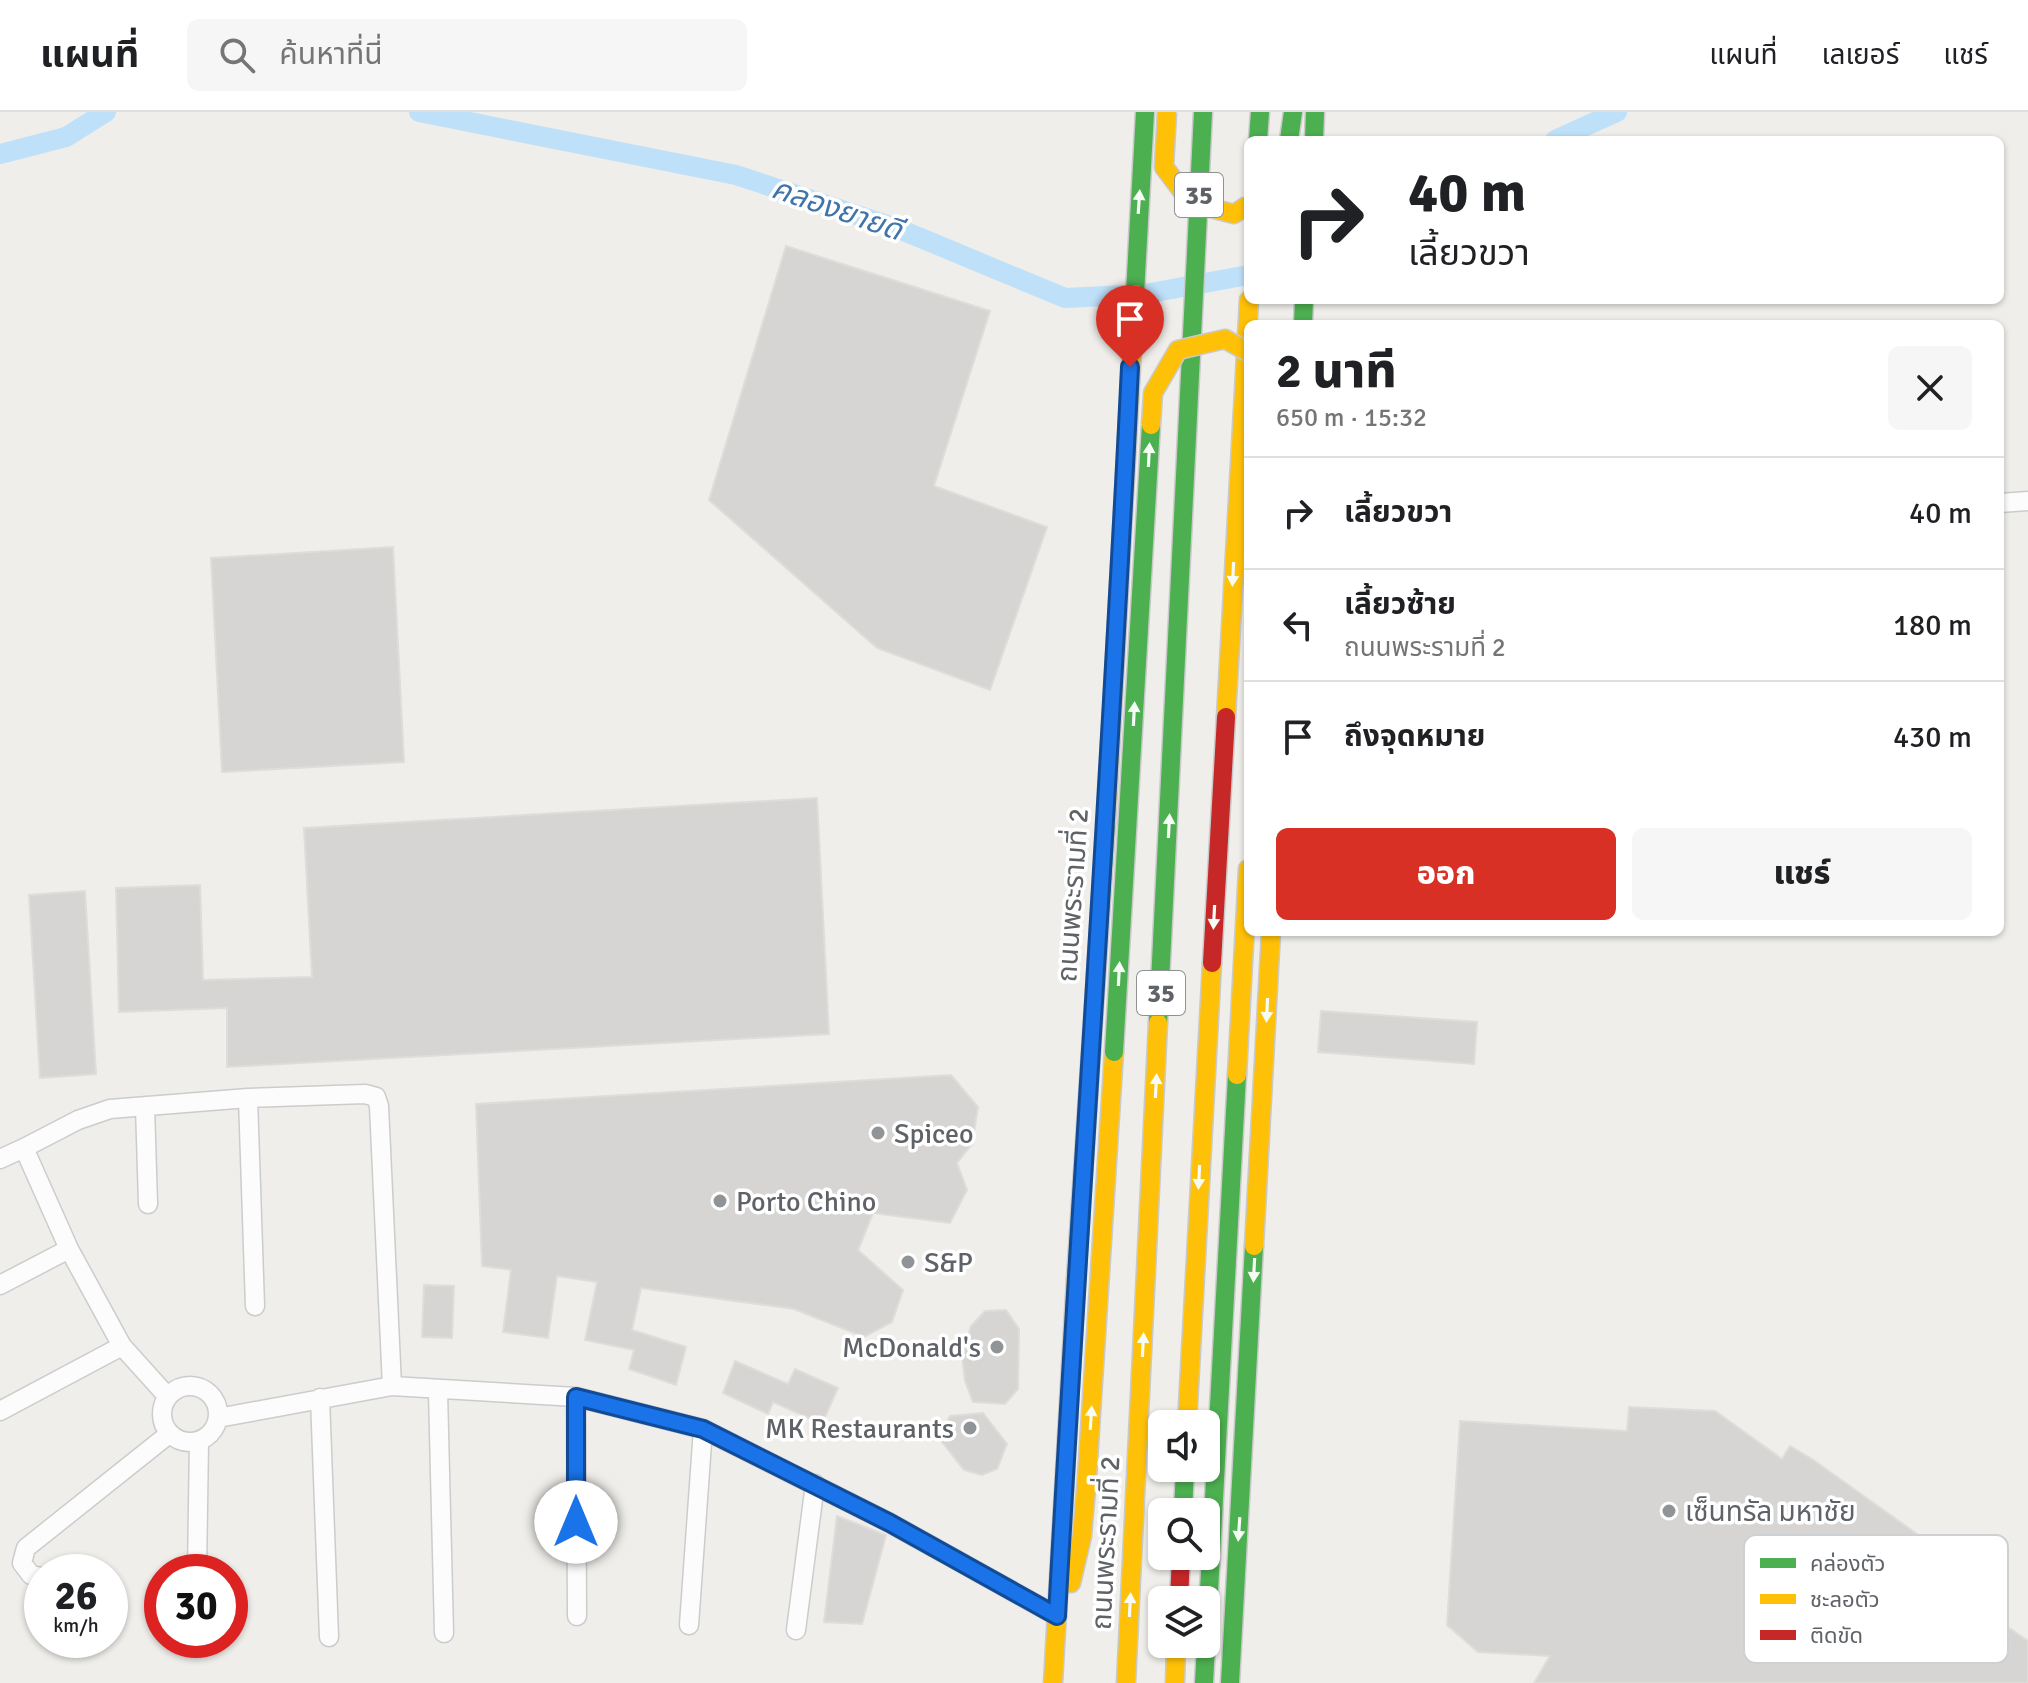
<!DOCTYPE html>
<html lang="th">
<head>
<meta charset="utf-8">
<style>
  :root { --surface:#fff; --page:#f6f6f6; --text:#202124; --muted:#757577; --line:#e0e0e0; --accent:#d93025 }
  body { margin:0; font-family:Signika,"Noto Sans Thai",sans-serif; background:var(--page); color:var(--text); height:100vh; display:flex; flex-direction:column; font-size:30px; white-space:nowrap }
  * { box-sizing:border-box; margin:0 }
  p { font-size:26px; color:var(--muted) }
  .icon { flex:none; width:44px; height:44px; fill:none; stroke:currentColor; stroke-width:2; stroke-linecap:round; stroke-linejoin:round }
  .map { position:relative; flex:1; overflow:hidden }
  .side { position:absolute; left:1244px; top:208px; width:760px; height:616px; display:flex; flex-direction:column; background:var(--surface); border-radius:12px; box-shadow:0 2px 6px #0004 }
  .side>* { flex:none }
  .banner { position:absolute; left:1244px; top:24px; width:760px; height:168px; border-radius:12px; box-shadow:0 2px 6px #0004; background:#fff; color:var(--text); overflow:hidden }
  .controls { position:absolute; left:1148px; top:1298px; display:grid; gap:16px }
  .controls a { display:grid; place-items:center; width:72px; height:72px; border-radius:12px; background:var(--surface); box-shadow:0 2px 6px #0004; font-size:40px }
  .speed { position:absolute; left:24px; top:1442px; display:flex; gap:16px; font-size:40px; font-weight:700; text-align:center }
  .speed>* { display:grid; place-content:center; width:104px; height:104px; border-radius:50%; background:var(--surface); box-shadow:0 2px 6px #0004; line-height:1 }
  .speed small { font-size:20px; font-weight:400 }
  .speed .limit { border:12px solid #d22; background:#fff; color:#111 }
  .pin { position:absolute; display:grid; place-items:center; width:68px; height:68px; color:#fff; margin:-82px -34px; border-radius:50% 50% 50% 0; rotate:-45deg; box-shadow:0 0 8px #0007 }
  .pin .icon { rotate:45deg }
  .me { position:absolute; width:88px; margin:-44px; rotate:0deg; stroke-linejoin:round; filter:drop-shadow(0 0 6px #0008) }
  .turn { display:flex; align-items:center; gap:28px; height:168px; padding:0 32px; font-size:36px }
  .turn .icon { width:104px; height:104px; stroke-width:2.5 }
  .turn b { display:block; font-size:56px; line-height:68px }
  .round { display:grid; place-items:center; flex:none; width:84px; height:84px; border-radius:12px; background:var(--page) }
  .overview { display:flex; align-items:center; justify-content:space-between; height:136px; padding:0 32px }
  h1 { font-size:48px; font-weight:800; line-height:60px }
  .action { display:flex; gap:16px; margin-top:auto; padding:16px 32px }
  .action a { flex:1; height:92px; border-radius:12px; background:var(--accent); color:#fff; font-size:32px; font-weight:800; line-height:92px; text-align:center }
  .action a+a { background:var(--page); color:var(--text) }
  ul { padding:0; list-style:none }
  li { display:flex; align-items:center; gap:24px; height:112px; padding:0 32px; border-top:2px solid var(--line) }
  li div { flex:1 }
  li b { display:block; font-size:30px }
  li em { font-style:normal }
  header { display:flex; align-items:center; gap:48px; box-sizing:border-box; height:112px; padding:0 40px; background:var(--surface); border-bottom:2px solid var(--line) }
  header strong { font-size:38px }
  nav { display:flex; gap:44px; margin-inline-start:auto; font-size:28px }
  .search { width:560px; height:72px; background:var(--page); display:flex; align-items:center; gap:20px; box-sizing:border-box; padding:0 28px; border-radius:12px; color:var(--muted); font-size:30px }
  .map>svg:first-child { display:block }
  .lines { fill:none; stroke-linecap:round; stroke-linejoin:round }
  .canal { stroke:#bfe0f9; stroke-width:20 }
  .building { fill:#d6d5d3; stroke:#deddd9; stroke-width:2 }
  .street-casing { stroke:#cbcccc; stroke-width:21 }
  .fast-casing { stroke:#cacacb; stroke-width:21 }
  .slow-casing { stroke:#cacacb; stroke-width:21 }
  .jam-casing { stroke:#cacacb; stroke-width:21 }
  .street { stroke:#fdfcfc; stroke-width:18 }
  .fast { stroke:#4caf50; stroke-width:18 }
  .slow { stroke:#ffc107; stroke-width:18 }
  .jam { stroke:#c62828; stroke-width:18 }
  .fast-bridge-casing { stroke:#cacacb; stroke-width:21; stroke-linecap:butt }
  .slow-bridge-casing { stroke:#cacacb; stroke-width:21; stroke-linecap:butt }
  .fast-bridge { stroke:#4caf50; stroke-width:18 }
  .slow-bridge { stroke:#ffc107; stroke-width:18 }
  .oneway { fill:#f6fbf6 }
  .route-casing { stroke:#114b97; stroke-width:20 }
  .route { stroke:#1a73e8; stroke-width:14 }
  .poi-dot { fill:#919496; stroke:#fff; stroke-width:3 }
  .labels { text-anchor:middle; stroke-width:7; stroke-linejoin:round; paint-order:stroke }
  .shield { fill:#fff; stroke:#8f9295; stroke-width:2 }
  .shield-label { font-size:26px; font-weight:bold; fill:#5f6368 }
  .street-label { font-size:28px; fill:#5f6368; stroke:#fff }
  .poi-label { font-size:28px; fill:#5f6368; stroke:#fff; text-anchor:start }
  .water-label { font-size:30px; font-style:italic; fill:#4174aa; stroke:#fff }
  .key { fill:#fff; stroke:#cfd0d2; stroke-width:2 }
  .key-label { font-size:22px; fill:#5f6368 }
</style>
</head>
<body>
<header>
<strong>แผนที่</strong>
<div class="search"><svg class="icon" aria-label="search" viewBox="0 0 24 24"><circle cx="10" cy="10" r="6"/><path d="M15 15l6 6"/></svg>ค้นหาที่นี่</div>
<nav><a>แผนที่</a><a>เลเยอร์</a><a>แชร์</a></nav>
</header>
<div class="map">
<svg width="2028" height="1571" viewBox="0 0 2028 1571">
  <rect width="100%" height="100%" fill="#efeeea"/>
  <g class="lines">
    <path class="canal" d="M419,0L736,63L899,117L1065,186L1145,182L1248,163
      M1555,28L1617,0
      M0,42L66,25L106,0"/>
  </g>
  <path class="building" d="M786,134L990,199L934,374L1047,415L990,578L877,536L709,388Z
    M393,435L404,650L222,660L211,446Z
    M817,686L829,922L227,955V896L119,900L116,776L200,773L203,868L312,865L304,716Z
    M85,779L96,962L40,966L29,783Z
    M1321,899L1477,910L1474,952L1318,940Z
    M951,963L978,995L972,1032L957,1051L967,1078L950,1111L873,1101L858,1138L903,1178L892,1210L864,1225L794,1197L641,1176L632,1218L686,1235L676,1273L629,1257L634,1238L585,1228L597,1170L557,1164L548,1226L503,1220L511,1158L482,1154L476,992Z
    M424,1173L454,1174L452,1226L422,1225Z
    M1006,1198L1019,1217L1018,1277L1005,1292L973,1290L965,1269L962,1244L971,1214L985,1199Z
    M735,1249L788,1272L795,1257L838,1276L822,1312L773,1290L768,1302L723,1281Z
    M1629,1295L1715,1299L1782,1347L1790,1334L1812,1347L1938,1437L1925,1458L2028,1529V1571H1534L1550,1544L1478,1540L1447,1513L1460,1309L1627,1319Z
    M983,1301L1007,1332L997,1357L982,1363L964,1358L939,1326L950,1304Z
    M837,1404L886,1423L862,1512L824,1510Z"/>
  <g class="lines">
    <defs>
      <path id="street" d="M2000,391L2028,389
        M248,986L255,1194
        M145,994L148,1092
        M0,1047L24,1036
        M0,1173L69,1137
        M162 1302a28 28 0 1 1 56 0a28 28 0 1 1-56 0Z
        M438,1280L444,1521
        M168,1285L122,1234L69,1137L24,1036L78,1008L110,997L248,986L365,982L376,985L379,994L392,1274
        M576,1285L577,1504
        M320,1286L329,1525
        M0,1299L122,1234
        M218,1306L392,1274L576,1285L703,1317L890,1411L1057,1504
        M197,1460L199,1329
        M42,1465L31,1463L22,1451L26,1436L169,1322
        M689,1513L703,1317
        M796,1518L815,1372"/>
      <path id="fast" d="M1258,28L1260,0
        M1289,28L1293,0
        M1314,28L1315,0
        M1135,182L1145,0
        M1303,212L1304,188
        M1158,911L1203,0
        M1076,1167L1106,711
        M1183,1400L1185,1356
        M1204,1571L1237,963
        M1230,1571L1254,1134"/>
      <path id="slow" d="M1226,605L1249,188
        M1106,711L1135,182
        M1237,963L1248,757
        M1254,1134L1271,820
        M1187,1312L1212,851
        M1071,1471L1082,1424L1087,1365L1114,940
        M1053,1571L1076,1167
        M1126,1571L1158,911
        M1175,1571L1176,1532"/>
      <path id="jam" d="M1212,851L1226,605
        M1179,1488L1181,1444"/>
    </defs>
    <use href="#street" class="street-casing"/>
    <use href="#fast" class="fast-casing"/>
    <use href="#slow" class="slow-casing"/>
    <use href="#jam" class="jam-casing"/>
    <use href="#street" class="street"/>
    <use href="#fast" class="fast"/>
    <use href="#slow" class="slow"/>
    <use href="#jam" class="jam"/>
    <defs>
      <path id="fast-bridge" d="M1114,940L1151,313"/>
      <path id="slow-bridge" d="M1167,0L1164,55L1191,91L1234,102L1248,93
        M1151,313L1153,281L1178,238L1225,227L1248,240"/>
    </defs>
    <use href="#fast-bridge" class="fast-bridge-casing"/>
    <use href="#slow-bridge" class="slow-bridge-casing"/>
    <use href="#fast-bridge" class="fast-bridge"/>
    <use href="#slow-bridge" class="slow-bridge"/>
  </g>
  <defs><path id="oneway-solid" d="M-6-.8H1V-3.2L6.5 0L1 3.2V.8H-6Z" transform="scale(2)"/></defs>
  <g class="oneway">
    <use href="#oneway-solid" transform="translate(1139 90) rotate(-86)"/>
    <use href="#oneway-solid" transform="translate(1149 343) rotate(-87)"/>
    <use href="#oneway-solid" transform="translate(1233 462) rotate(93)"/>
    <use href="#oneway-solid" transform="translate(1134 602) rotate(-87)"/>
    <use href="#oneway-solid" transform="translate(1169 714) rotate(-87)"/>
    <use href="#oneway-solid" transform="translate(1214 805) rotate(93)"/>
    <use href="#oneway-solid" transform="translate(1119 862) rotate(-87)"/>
    <use href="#oneway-solid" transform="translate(1267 898) rotate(93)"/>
    <use href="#oneway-solid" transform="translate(1156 974) rotate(-87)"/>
    <use href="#oneway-solid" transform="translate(1199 1065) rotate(93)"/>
    <use href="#oneway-solid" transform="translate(1254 1158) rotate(93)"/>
    <use href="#oneway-solid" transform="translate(1143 1233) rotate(-87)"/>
    <use href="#oneway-solid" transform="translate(1091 1306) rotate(-86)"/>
    <use href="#oneway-solid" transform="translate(1239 1417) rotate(94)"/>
    <use href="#oneway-solid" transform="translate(1130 1493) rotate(-87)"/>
  </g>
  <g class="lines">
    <defs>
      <path id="route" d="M576,1410V1285L703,1317L890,1411L1057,1504C1080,1088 1110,672 1130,255"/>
    </defs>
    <use href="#route" class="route-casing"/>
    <use href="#route" class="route"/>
  </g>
  <g class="poi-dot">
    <circle cx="878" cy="1021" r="8"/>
    <circle cx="720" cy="1089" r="8"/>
    <circle cx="908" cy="1150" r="8"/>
    <circle cx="997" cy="1235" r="8"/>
    <circle cx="970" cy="1316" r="8"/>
    <circle cx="1669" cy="1399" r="8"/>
  </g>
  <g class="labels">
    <g class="shield">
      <rect x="1175" y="61" width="48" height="44" rx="6"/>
      <rect x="1137" y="859" width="48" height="44" rx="6"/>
    </g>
    <g class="shield-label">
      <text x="1199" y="92">35</text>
      <text x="1161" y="890">35</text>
    </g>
    <g class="street-label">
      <text transform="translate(1072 783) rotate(-86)" y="10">ถนนพระรามที่ 2</text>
      <text transform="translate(1105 1431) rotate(-87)" y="10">ถนนพระรามที่ 2</text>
    </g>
    <g class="poi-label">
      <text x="894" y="1031">Spiceo</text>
      <text x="736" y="1099">Porto Chino</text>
      <text x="924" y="1160">S&amp;P</text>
      <text x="981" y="1245" text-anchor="end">McDonald's</text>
      <text x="954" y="1326" text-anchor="end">MK Restaurants</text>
      <text x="1685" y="1409">เซ็นทรัล มหาชัย</text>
    </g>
    <g class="water-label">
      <text transform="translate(837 97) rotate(19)" y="10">คลองยายดี</text>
    </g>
  </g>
  <rect x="1744" y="1423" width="264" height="128" rx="12" class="key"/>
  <rect x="1760" y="1446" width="36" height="10" fill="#4caf50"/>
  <rect x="1760" y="1482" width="36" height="10" fill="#ffc107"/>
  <rect x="1760" y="1518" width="36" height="10" fill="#c62828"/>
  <g class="key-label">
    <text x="1810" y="1459">คล่องตัว</text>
    <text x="1810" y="1495">ชะลอตัว</text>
    <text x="1810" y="1531">ติดขัด</text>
  </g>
</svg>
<div class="controls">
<a><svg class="icon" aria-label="sound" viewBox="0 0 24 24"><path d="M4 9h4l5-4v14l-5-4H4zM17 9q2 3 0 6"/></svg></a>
<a><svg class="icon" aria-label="search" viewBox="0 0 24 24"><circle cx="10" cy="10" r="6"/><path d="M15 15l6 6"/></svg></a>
<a><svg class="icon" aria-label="layers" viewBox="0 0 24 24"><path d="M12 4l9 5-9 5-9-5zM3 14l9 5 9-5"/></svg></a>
</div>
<div class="speed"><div>26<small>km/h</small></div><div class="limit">30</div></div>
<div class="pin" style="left:1130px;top:255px;background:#d93025"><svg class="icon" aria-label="arrive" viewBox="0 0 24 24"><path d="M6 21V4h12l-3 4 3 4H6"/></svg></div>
<svg class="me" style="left:576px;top:1410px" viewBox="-20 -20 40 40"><circle r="19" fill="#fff"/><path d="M0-13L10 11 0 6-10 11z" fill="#1a73e8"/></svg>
<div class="banner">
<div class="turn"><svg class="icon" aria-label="right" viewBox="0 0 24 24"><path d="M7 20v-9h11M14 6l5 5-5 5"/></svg><div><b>40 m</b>เลี้ยวขวา</div></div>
</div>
<section class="side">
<div class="overview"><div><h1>2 นาที</h1><p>650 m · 15:32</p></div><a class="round"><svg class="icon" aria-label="close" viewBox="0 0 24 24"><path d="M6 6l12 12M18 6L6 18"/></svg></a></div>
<ul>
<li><svg class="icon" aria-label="right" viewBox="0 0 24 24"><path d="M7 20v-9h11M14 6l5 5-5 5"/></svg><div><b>เลี้ยวขวา</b></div><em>40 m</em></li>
<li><svg class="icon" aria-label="left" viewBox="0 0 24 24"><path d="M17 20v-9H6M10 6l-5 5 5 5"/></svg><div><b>เลี้ยวซ้าย</b><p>ถนนพระรามที่ 2</p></div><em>180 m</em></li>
<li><svg class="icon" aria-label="arrive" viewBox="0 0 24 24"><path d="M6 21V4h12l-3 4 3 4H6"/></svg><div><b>ถึงจุดหมาย</b></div><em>430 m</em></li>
</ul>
<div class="action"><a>ออก</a><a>แชร์</a></div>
</section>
</div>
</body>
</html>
